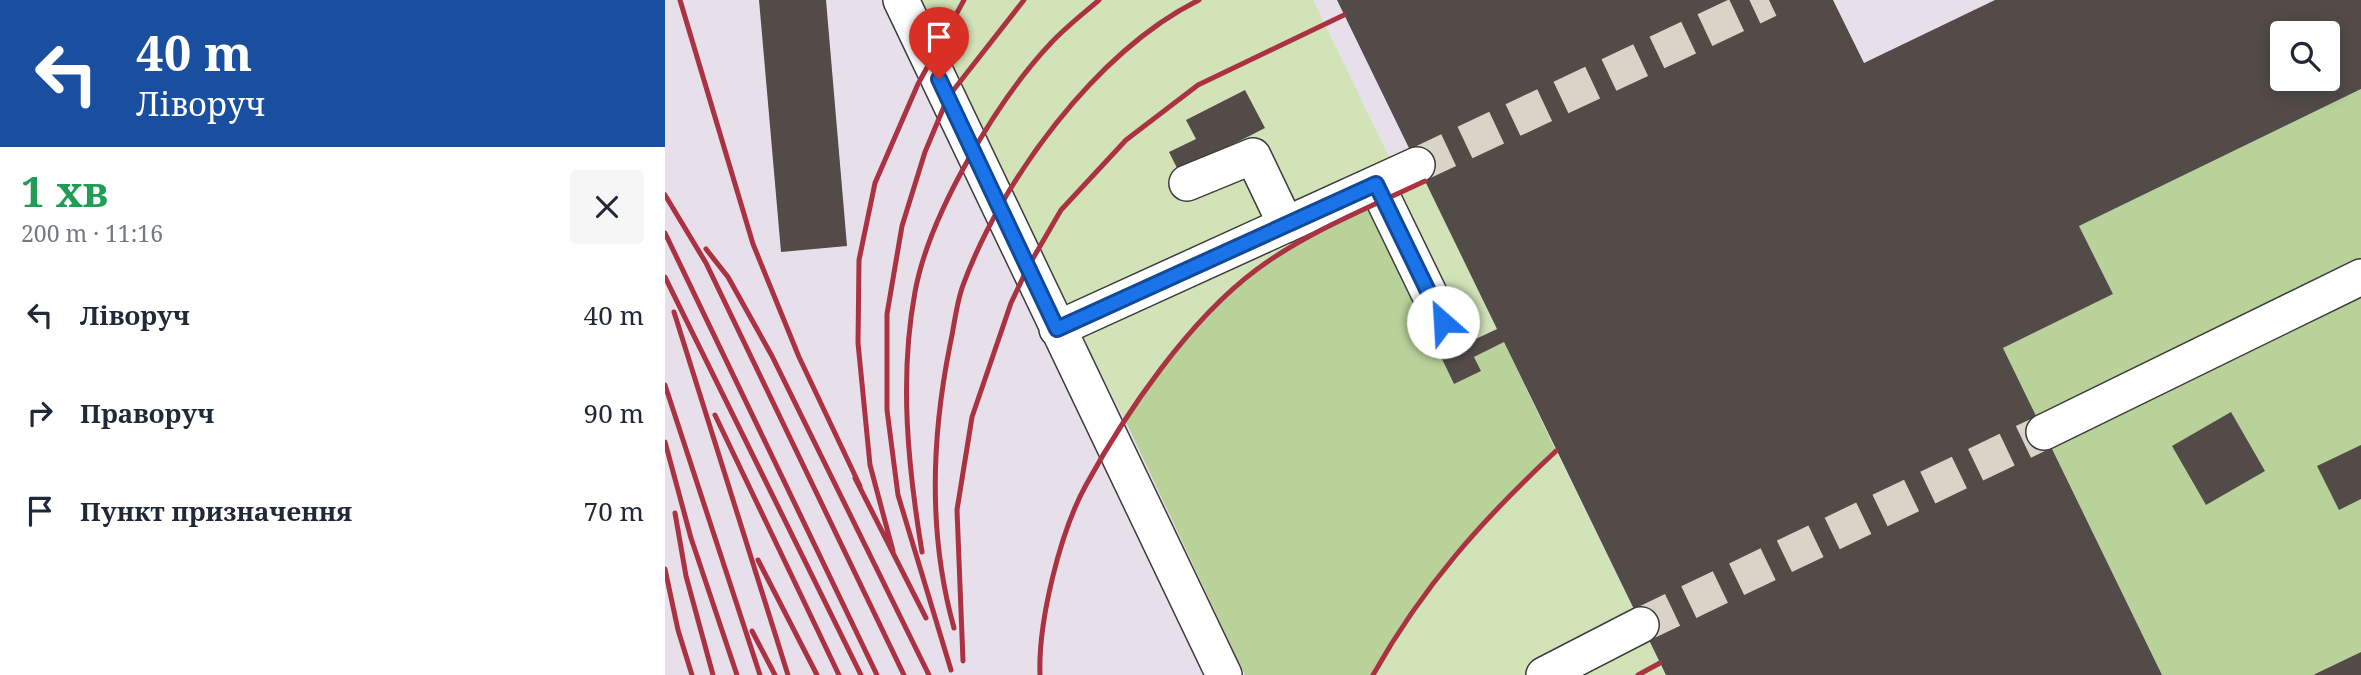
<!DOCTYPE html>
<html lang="uk">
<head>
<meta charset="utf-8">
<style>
  :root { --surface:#fff; --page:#f6f6f7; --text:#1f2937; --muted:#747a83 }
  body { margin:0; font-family:"Noto Serif",serif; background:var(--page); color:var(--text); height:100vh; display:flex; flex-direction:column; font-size:26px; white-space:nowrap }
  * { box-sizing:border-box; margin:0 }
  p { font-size:23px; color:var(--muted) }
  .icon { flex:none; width:38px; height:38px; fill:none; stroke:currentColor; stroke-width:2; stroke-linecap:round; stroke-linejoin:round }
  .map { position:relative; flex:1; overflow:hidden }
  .drawer { display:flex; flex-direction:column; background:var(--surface); width:665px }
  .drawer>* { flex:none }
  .hud { background:#1a4fa0; color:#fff; overflow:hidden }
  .tools { position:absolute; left:1605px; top:21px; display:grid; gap:14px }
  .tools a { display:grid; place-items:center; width:70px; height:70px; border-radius:7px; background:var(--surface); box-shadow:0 4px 18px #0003; font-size:35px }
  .pin { position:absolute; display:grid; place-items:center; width:60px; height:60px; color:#fff; margin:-72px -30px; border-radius:50% 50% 50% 0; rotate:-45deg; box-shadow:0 0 7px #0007 }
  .pin .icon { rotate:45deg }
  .me { position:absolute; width:77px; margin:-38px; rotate:334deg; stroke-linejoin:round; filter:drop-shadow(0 0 5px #0008) }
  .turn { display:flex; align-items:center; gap:24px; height:147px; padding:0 21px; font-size:32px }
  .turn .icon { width:91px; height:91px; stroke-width:2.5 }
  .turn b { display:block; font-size:49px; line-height:60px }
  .round { display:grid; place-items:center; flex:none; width:74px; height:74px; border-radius:7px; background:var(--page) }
  .overview { display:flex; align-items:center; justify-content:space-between; height:119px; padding:0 21px }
  h1 { font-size:42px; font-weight:700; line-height:52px; color:#1e9e55 }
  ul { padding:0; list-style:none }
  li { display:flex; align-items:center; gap:21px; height:98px; padding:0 21px }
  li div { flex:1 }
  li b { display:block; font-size:26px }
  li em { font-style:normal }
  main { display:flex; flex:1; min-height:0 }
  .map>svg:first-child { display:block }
  .industrial { fill:#e7dfe9; fill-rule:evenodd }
  .green { fill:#d2e3b8 }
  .forest { fill:#b8d299 }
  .building { fill:#524b48; fill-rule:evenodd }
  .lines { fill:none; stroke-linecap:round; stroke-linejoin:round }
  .minor-tunnel { stroke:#d9d3c8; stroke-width:35; stroke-dasharray:35 18; stroke-linecap:butt }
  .minor-casing { stroke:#3d3d3d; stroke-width:38 }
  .minor { stroke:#fff; stroke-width:35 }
  .rail { stroke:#ab3242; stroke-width:5 }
  .route-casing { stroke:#114b97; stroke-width:18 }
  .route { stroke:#1a73e8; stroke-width:12 }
</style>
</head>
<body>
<main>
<section class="drawer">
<div class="hud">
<div class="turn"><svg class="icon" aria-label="left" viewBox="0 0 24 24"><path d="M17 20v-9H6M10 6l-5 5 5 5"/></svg><div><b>40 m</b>Ліворуч</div></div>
</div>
<div class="overview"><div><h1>1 хв</h1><p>200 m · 11:16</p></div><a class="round"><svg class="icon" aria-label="close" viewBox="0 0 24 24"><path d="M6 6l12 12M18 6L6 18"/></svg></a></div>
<ul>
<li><svg class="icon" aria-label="left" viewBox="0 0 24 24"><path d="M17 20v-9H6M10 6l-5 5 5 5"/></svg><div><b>Ліворуч</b></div><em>40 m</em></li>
<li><svg class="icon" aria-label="right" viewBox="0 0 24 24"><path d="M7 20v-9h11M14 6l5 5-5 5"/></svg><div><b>Праворуч</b></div><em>90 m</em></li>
<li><svg class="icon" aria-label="arrive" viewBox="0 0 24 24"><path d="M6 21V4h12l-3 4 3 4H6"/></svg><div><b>Пункт призначення</b></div><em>70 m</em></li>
</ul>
</section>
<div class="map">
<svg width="1696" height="675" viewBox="0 0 1696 675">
  <rect width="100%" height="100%" fill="#fdf7ea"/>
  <path class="industrial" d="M0,0H1696V675H0ZM1617,33H1662V79H1617Z"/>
  <path class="green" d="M256,0H648L740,190L760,181L832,329L800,344L719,201C653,230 572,274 525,330C502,359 481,391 461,422L409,321Z
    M891,451L1001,675H708C758,586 817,520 891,451Z"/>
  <path class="forest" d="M1696,89V652L1648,675H1497L1338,348L1448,294L1414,226Z
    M719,201L779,330L766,336L789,384L815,371L809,357L839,342L891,451C817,520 758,586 708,675H580L461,422C481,391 502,359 525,330C573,273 653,230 719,201Z"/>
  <path class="building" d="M94,0H161L182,246L116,252Z
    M672,0H1168L1199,63L1330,0H1696V89L1414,226L1448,294L1338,348L1497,675H1001L839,342L809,357L816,371L789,384L766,336L790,324L800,344L832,329ZM1617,33H1662V79H1617Z
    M580,90L600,128L514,172L504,152L531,139L521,120Z
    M1566,412L1600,471L1541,505L1507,446Z
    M1696,445V499L1674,510L1652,466Z
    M1696,652V675H1648Z"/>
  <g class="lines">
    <path class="minor-tunnel" d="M752,165L1104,0
      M976,625L1379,432"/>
    <defs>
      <path id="minor" d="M236,0L559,675
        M522,183L588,156L621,225
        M711,184L778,322
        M392,329L752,165
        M1379,432L1696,277
        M879,675L976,625"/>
    </defs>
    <use href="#minor" class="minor-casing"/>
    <use href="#minor" class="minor"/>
    <path class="rail" d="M15,0L88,244L134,357L195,486
      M0,195L41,263L239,675
      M0,233L212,675
      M41,249L63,277L107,356L264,675
      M0,277L196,675
      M9,312L123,675
      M0,385L95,675
      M50,415L174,675
      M0,442L26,538L72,675
      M190,478L261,618
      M10,513L21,576L48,675
      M228,551L205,465L193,343L194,260L210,183L253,84L299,0
      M257,552C243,467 234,378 250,292C264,215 332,100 386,43C401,27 418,14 434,0
      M93,560L152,675
      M0,569L13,630L27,675
      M289,628C263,535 266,440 285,345C289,327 291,306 297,288C335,182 431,51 534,0
      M87,631L110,675
      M298,661L292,510L307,417L346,303L363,267L396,210L461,140L533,85L679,15
      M286,670L233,495L222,410V314L237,226L260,152L283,97L359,0
      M375,675C373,622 395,532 421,485C461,412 524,320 591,270C642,232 703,208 760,181
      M708,675C758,586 817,520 891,451
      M973,675L995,663"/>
  </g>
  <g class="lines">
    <defs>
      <path id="route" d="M274,79L392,329L711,184L778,322"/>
    </defs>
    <use href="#route" class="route-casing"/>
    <use href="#route" class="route"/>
  </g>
</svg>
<div class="tools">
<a><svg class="icon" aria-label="search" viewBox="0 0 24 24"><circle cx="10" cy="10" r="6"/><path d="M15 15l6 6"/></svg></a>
</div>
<div class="pin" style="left:274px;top:79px;background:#d93025"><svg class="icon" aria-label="arrive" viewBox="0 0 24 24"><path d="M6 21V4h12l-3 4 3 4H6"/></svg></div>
<svg class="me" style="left:778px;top:322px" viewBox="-20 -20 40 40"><circle r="19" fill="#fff"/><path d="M0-13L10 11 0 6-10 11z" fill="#1a73e8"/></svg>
</div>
</main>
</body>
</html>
